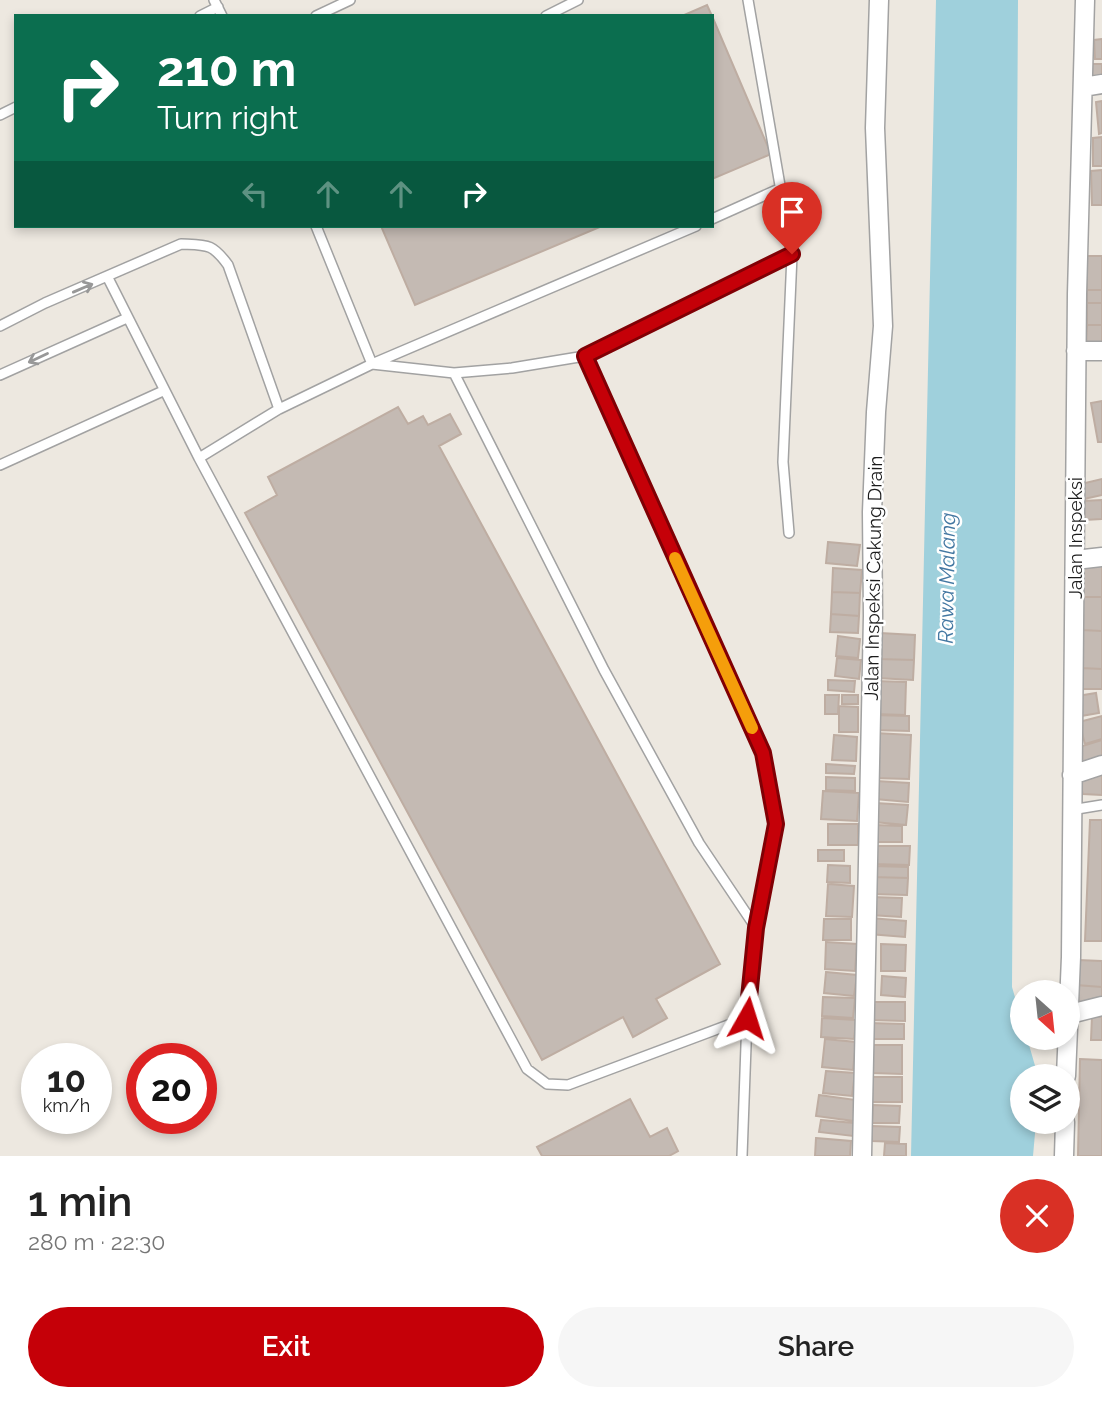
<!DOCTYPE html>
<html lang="en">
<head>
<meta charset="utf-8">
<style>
  :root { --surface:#fff; --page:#f6f6f6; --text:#222; --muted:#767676; --accent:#c50008 }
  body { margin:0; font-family:Raleway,sans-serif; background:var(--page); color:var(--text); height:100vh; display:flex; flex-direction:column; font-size:26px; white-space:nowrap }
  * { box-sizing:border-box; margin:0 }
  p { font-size:23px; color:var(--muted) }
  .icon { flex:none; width:38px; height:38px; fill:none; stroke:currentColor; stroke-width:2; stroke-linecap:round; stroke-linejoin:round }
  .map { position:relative; height:1156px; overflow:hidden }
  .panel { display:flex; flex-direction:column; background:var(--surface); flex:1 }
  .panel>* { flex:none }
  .guide { position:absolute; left:14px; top:14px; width:700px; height:214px; border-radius:0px; box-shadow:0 4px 10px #0003; background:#0b6e4f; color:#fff; overflow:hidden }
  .needle { width:46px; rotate:153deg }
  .controls { position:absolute; left:1010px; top:980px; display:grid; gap:14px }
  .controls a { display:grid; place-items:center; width:70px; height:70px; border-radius:50%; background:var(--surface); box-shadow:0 4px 10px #0003; font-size:35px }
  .speed { position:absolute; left:21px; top:1043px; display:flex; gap:14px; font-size:35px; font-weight:700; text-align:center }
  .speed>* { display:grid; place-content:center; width:91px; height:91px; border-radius:50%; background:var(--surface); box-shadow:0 4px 10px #0003; line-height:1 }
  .speed small { font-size:18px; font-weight:400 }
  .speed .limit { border:10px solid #d22; background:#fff; color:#111 }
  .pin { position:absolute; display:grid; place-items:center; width:60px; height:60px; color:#fff; margin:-72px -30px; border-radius:50% 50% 50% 0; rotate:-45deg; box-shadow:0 0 7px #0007 }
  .pin .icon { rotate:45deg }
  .me { position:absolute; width:77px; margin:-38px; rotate:6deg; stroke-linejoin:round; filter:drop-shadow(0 0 5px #0008) }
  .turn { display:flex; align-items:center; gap:24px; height:147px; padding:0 28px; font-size:32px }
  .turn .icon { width:91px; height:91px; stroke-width:2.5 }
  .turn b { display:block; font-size:49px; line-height:60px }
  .lanes { display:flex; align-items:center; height:66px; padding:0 28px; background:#0003; justify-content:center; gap:35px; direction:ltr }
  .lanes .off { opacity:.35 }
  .round { display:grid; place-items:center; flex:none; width:74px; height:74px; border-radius:37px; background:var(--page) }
  .headline { display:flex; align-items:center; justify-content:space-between; height:119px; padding:0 28px }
  h1 { font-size:42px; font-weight:600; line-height:52px }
  .action { display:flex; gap:14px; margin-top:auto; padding:14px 28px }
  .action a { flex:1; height:80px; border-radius:42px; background:var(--accent); color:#fff; font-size:28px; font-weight:600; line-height:80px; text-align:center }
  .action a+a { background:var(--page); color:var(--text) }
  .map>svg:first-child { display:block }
  .water { fill:#9fd0dc }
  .building { fill:#c4bab3; stroke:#beada2; stroke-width:2 }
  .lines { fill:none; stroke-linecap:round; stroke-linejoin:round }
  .lane-casing { stroke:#a2a2a2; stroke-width:12 }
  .street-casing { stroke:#a2a2a2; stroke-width:21 }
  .lane { stroke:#fff; stroke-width:9 }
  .street { stroke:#fff; stroke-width:18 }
  .oneway { stroke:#989898 }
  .route-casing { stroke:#800005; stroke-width:18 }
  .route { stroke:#c50008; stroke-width:12 }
  .slow { stroke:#f59e0b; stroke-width:12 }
  .labels { text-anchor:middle; stroke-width:5; stroke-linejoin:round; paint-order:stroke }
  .street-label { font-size:19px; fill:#1b1b1b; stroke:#fff }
  .water-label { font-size:21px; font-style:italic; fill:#4478a2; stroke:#fff }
</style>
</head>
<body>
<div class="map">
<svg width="1102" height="1156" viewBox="0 0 1102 1156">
  <rect width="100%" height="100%" fill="#ede8e0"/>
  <path class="water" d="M936,0H1018L1012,987L1022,1021V1038H1027L1038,1076H1022V1122H1036L1033,1156H911Z"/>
  <path class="building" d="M707,5L712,16H682Z
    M712,16L771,154L712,179Z
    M1102,39V59H1095L1094,40Z
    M1091,64H1102V79L1091,80Z
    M1102,101V133L1099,134L1096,102Z
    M1102,137V166H1093V138Z
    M1102,170V205H1092L1091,171Z
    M381,226H602L415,305Z
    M1087,256H1102V290H1087Z
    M1087,290H1102V303H1087Z
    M1087,303H1102V325H1087Z
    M1087,325H1102V344H1086Z
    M1102,401V442H1098L1091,403Z
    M398,407L408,424L423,416L428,425L450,414L461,434L439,446L720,964L656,999L667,1018L633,1037L623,1017L542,1060L245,513L277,495L268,477Z
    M1102,479V495L1084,499L1081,484Z
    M1102,500V519L1085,520L1083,501Z
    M828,542L860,545L857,566L826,563Z
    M1084,560L1102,561V597H1083Z
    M833,568L862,570L860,593L832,592Z
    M832,592L860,593L859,616L831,614Z
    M1083,597H1102V631L1082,630Z
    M831,614L859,616L858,633L830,632Z
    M1082,630L1102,631V669L1081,668Z
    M880,633L915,635L914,660L878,659Z
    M838,636L860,639L858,658L836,656Z
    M837,658L861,660L859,679L835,676Z
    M878,659L914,660L913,680L877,678Z
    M1081,668L1102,669V689H1080Z
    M828,680L855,681L854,692L828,690Z
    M875,681L906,682L905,715L874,714Z
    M1096,693L1099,713L1081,716L1077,696Z
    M825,695H839L838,714H825Z
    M842,695H858V704H842Z
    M839,706L858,707V732H839Z
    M873,715L909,716V731L873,730Z
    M1102,716V739L1085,744L1079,722Z
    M875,733L911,735L909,779L873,778Z
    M834,735L857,737L856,761L832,760Z
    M1102,740V762L1082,768L1076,748Z
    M826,764L855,766L854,774L826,773Z
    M1102,771V795L1083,794L1078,777Z
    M826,777L855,778V791L826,790Z
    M876,781L909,783L908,802L875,799Z
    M823,791L859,793L857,821L821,819Z
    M875,803L908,805L906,825L874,822Z
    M1090,820H1102V941H1085Z
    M828,824H858V845H828Z
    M875,825L902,826V842H874Z
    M873,846H910L909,865L873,864Z
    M818,850H844V861H818Z
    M828,865L850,866V883L827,882Z
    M873,866L908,867V878L872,877Z
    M872,877L908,878L907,895L872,894Z
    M828,884L854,886L852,917L826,916Z
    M872,897L902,898L901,917L870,915Z
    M870,918L906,921L905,937L869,934Z
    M824,919H851V940H823Z
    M826,942L857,944L855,971L825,969Z
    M881,944L906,945L905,971H881Z
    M1078,960L1102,961V987L1076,985Z
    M826,972L857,975L854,996L824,993Z
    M882,976L906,978L905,997L881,995Z
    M1076,985L1102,987V1005L1075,1003Z
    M823,997L855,998L853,1018L822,1016Z
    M870,1002H905V1021L870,1020Z
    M1092,1016L1102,1017V1040H1091Z
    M822,1018L856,1020L854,1039L821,1037Z
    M869,1023L904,1024V1039H869Z
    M825,1039L856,1042L853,1070L822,1067Z
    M873,1045H902V1074L873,1073Z
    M1080,1059L1102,1060V1156H1078Z
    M826,1071L855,1073L852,1096L823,1093Z
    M872,1077H902V1102H872Z
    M819,1095L856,1100L854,1121L816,1116Z
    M630,1099L650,1137L667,1128L678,1151L669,1156H542L537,1147Z
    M873,1105L900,1106L899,1123H872Z
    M821,1120L854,1123L853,1136L819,1132Z
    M872,1126L900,1127L899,1142L872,1141Z
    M816,1138L851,1141L850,1156H815Z
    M885,1143L906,1144V1156H884Z"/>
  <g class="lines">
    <defs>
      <path id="lane" d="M214,0L222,16
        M748,0L792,255L783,462L789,533
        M200,16L218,7
        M316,16L350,0
        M546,16L578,0
        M0,115L16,107
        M712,219L781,188
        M316,226L372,364L454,373L512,368L585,356L792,255
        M696,226L372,364L279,409L199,458L527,1069L547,1084L568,1085L747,1018
        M108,278L199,458
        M0,326L45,303L181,244C207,245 212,243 228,265L279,409
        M585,356L763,753L776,824L756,928L747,1018L742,1156
        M454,373L604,670L699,843L756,928
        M0,375L127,318
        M0,465L163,391
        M1071,810L1102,805"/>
      <path id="street" d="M1083,87L1102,84
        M1076,351H1102
        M1075,560L1102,557
        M1072,775L1102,765
        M1070,1014L1102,1006
        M1066,1076L1071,957L1077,294L1085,0
        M862,1156L873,616L872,512L876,412L883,326L875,128L879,0
        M1064,1156L1065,1122"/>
    </defs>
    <use href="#lane" class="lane-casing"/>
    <use href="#street" class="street-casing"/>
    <use href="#lane" class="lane"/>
    <use href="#street" class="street"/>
  </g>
  <defs><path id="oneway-shaft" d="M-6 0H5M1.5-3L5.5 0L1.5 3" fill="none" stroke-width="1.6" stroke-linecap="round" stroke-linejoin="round" transform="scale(1.75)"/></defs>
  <g class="oneway">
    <use href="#oneway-shaft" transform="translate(83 288) rotate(-23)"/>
    <use href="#oneway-shaft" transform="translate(38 358) rotate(155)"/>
  </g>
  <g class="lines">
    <defs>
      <path id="route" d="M747,1018L756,928L776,824L763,753L585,356L792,254"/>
    </defs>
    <use href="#route" class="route-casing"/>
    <use href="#route" class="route"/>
    <path class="slow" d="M675,558L752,728"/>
  </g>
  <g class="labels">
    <g class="street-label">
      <text transform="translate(1075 538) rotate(-90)" y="7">Jalan Inspeksi</text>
      <text transform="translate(873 578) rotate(-89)" y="7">Jalan Inspeksi Cakung Drain</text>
    </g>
    <g class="water-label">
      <text transform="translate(947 578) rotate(-89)" y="7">Rawa Malang</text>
    </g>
  </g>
</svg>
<div class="controls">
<a><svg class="needle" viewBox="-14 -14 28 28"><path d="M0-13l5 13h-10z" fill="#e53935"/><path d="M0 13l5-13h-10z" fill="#767676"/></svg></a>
<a><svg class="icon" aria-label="layers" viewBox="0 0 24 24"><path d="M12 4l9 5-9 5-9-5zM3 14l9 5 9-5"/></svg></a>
</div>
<div class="speed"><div>10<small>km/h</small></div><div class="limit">20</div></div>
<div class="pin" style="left:792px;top:254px;background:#d93025"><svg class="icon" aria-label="arrive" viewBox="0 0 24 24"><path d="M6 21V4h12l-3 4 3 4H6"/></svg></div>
<svg class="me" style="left:747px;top:1018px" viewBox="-20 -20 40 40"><path d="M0-17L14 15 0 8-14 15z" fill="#c50008" stroke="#fff" stroke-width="4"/></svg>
<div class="guide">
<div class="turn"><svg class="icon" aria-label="right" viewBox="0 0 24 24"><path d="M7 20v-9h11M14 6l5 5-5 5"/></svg><div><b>210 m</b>Turn right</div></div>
<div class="lanes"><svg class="icon off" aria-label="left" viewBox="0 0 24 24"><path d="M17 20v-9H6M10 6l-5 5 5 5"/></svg><svg class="icon off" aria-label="ahead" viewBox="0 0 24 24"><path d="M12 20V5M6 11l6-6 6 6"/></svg><svg class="icon off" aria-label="ahead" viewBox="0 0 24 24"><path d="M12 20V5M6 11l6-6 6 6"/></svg><svg class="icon" aria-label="right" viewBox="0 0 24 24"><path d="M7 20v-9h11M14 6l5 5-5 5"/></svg></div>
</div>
</div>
<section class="panel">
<div class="headline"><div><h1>1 min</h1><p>280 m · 22:30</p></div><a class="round" style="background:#d93025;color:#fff"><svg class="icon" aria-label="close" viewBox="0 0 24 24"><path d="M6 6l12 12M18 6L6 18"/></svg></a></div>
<div class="action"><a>Exit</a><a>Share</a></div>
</section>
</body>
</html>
